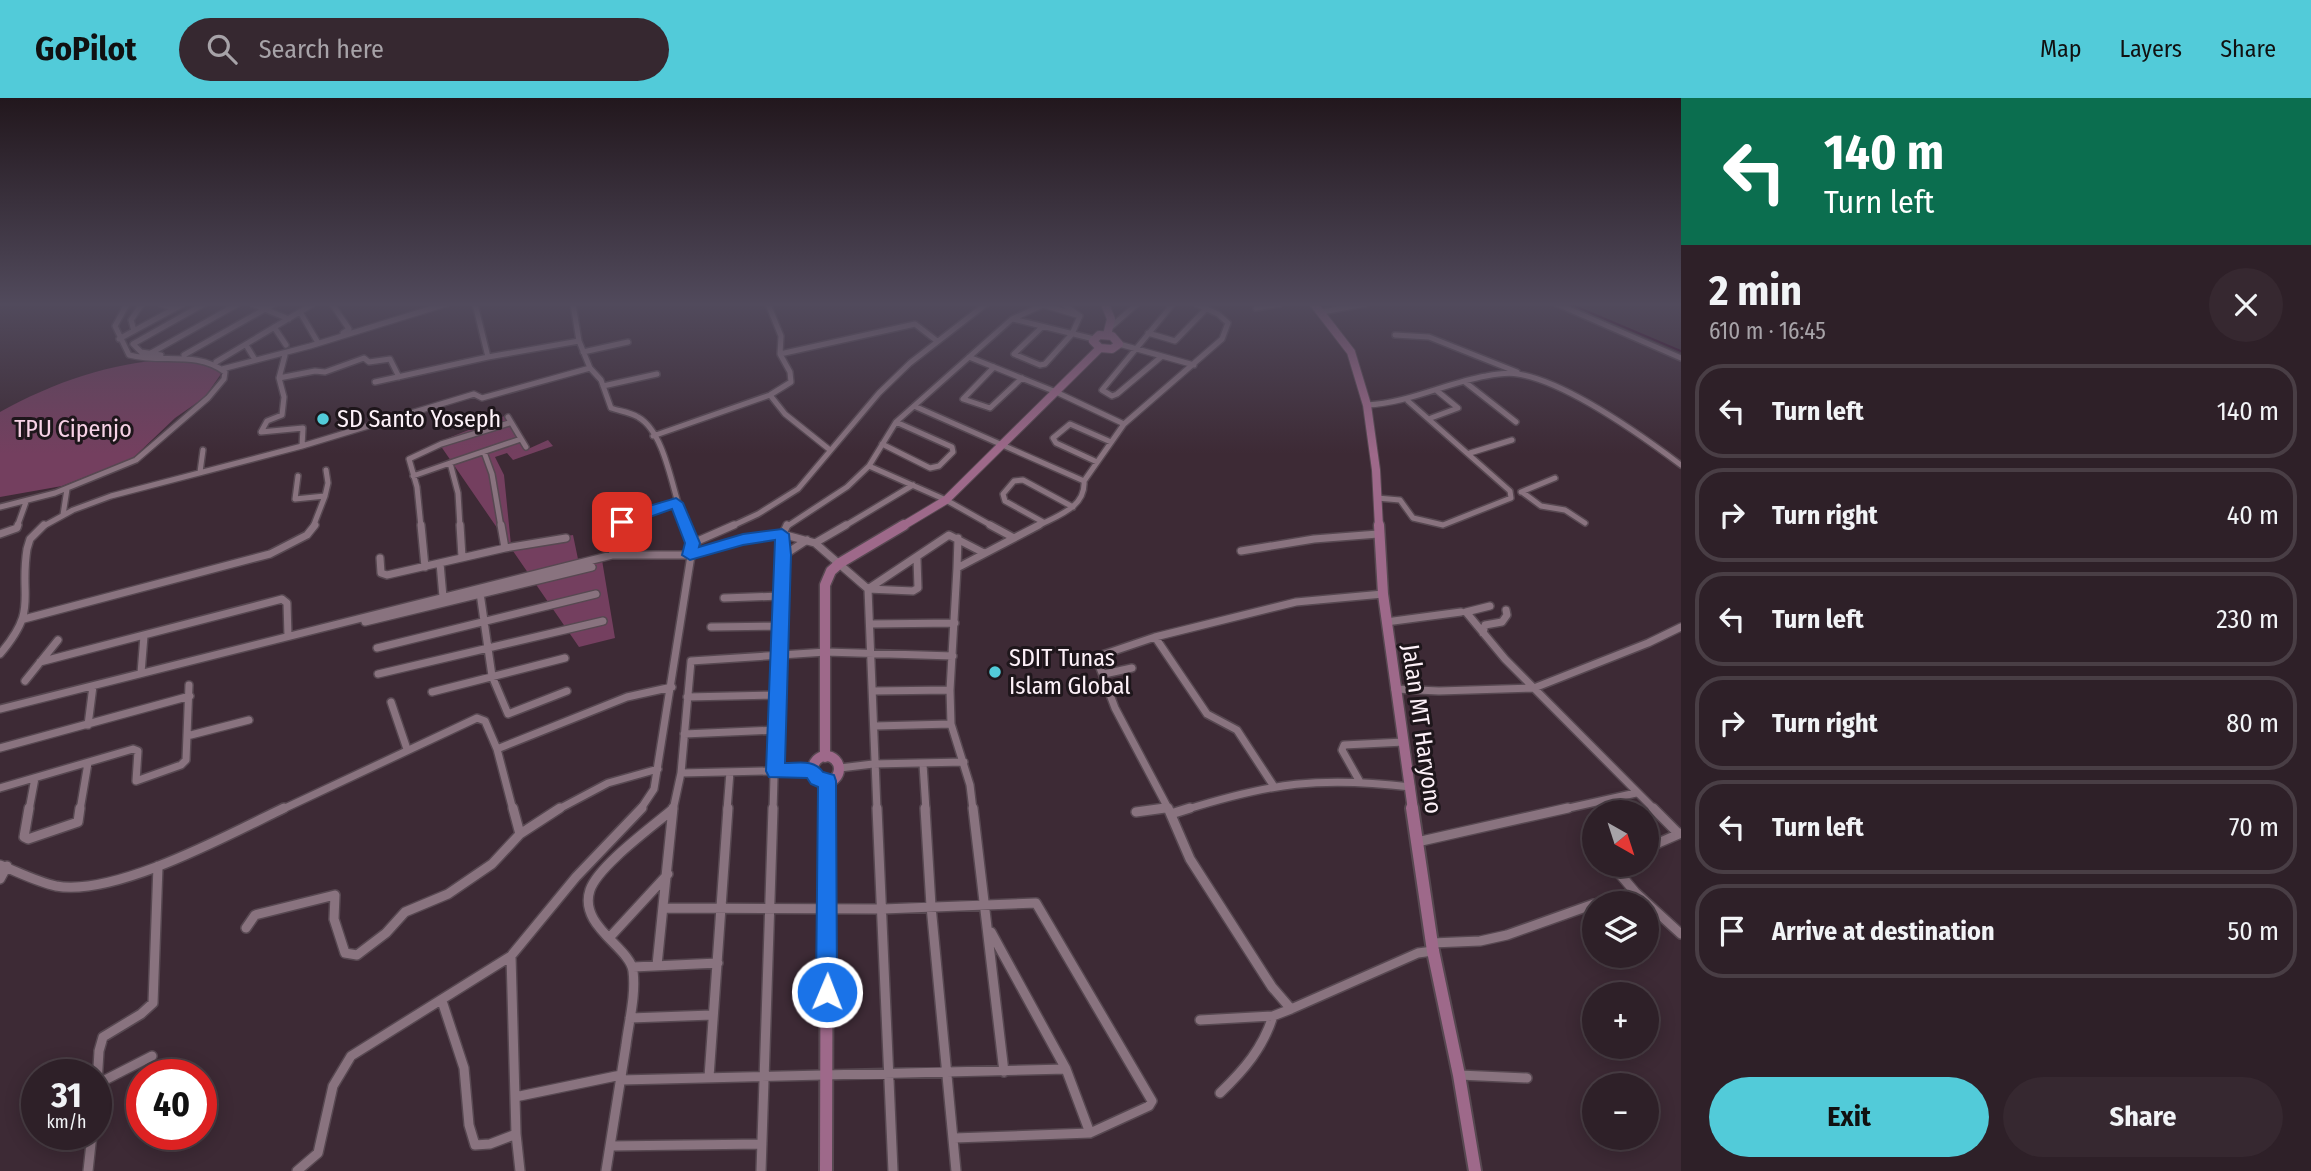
<!DOCTYPE html>
<html lang="en">
<head>
<meta charset="utf-8">
<style>
  :root { --surface:#2e2028; --page:#362830; --text:#f1f3f6; --muted:#a7a3a8; --line:#493e45; --accent:#52cbd9 }
  body { margin:0; font-family:"Fira Sans Condensed",sans-serif; background:var(--page); color:var(--text); height:100vh; display:flex; flex-direction:column; font-size:26px; white-space:nowrap }
  * { box-sizing:border-box; margin:0 }
  p { font-size:23px; color:var(--muted) }
  .icon { flex:none; width:38px; height:38px; fill:none; stroke:currentColor; stroke-width:2; stroke-linecap:round; stroke-linejoin:round }
  .map { position:relative; flex:1; overflow:hidden }
  .panel { display:flex; flex-direction:column; background:var(--surface); width:630px }
  .panel>* { flex:none }
  .top-card { background:#0b6e4f; color:#fff; overflow:hidden }
  .needle { width:46px; rotate:141deg }
  .fabs { position:absolute; left:1582px; top:702px; display:grid; gap:14px }
  .fabs a { display:grid; place-items:center; width:77px; height:77px; border-radius:50%; background:var(--surface); box-shadow:0 4px 18px #0003,0 0 0 2px var(--line); font-size:35px }
  .speed { position:absolute; left:21px; top:961px; display:flex; gap:14px; font-size:35px; font-weight:700; text-align:center }
  .speed>* { display:grid; place-content:center; width:91px; height:91px; border-radius:50%; background:var(--surface); box-shadow:0 4px 18px #0003,0 0 0 2px var(--line); line-height:1 }
  .speed small { font-size:18px; font-weight:400 }
  .speed .limit { border:10px solid #d22; background:#fff; color:#111 }
  .pin { position:absolute; display:grid; place-items:center; width:60px; height:60px; color:#fff; margin:-30px; border-radius:14px; box-shadow:0 4px 10px #0006 }
  .me { position:absolute; width:77px; margin:-38px; rotate:1deg; stroke-linejoin:round; filter:drop-shadow(0 0 5px #0008) }
  .turn { display:flex; align-items:center; gap:24px; height:147px; padding:0 28px; font-size:32px }
  .turn .icon { width:91px; height:91px; stroke-width:2.5 }
  .turn b { display:block; font-size:49px; line-height:60px }
  .round { display:grid; place-items:center; flex:none; width:74px; height:74px; border-radius:37px; background:var(--page) }
  .overview { display:flex; align-items:center; justify-content:space-between; height:119px; padding:0 28px }
  h1 { font-size:42px; font-weight:700; line-height:52px }
  .button { display:flex; gap:14px; margin-top:auto; padding:14px 28px }
  .button a { flex:1; height:80px; border-radius:42px; background:var(--accent); color:#111; font-size:28px; font-weight:700; line-height:80px; text-align:center }
  .button a+a { background:var(--page); color:var(--text) }
  ul { padding:0; list-style:none }
  li { display:flex; align-items:center; gap:21px; height:94px; margin:0 14px 10px; padding:0 14px; border:4px solid var(--line); border-radius:28px }
  li div { flex:1 }
  li b { display:block; font-size:26px }
  li em { font-style:normal }
  header { display:flex; align-items:center; gap:42px; box-sizing:border-box; height:98px; padding:0 35px; background:var(--accent); color:#111 }
  header strong { font-size:33px }
  nav { display:flex; gap:38px; margin-inline-start:auto; font-size:24px }
  .search { width:490px; height:63px; background:var(--page); display:flex; align-items:center; gap:18px; box-sizing:border-box; padding:0 24px; border-radius:38px; color:var(--muted); font-size:26px }
  main { display:flex; flex:1; min-height:0 }
  .map>svg:first-child { display:block }
  .green { fill:#743f5f }
  .lines { fill:none; stroke-linecap:round; stroke-linejoin:round }
  .stream { stroke:#320023; stroke-width:2 }
  .street-far2-casing { stroke:#574851; stroke-width:8 }
  .street-far1-casing { stroke:#574851; stroke-width:10 }
  .street-casing { stroke:#574851; stroke-width:12 }
  .secondary-far2-casing { stroke:#574851; stroke-width:10 }
  .secondary-far1-casing { stroke:#574851; stroke-width:13 }
  .secondary-casing { stroke:#574851; stroke-width:16 }
  .street-far2 { stroke:#89737f; stroke-width:5 }
  .street-far1 { stroke:#89737f; stroke-width:7 }
  .street { stroke:#89737f; stroke-width:9 }
  .secondary-far2 { stroke:#9e698a; stroke-width:8 }
  .secondary-far1 { stroke:#9e698a; stroke-width:10 }
  .secondary { stroke:#9e698a; stroke-width:12 }
  .route { fill:#1a73e8; stroke:#114b97; stroke-width:2 }
  .poi-dot { fill:#52cbd9; stroke:#1e161b; stroke-width:2.5 }
  .labels { text-anchor:middle; stroke-width:6; stroke-linejoin:round; paint-order:stroke }
  .poi-label { font-size:24px; fill:#fdf1f8; stroke:#1e161b; text-anchor:start }
  .park-label { font-size:24px; fill:#f7d2e6; stroke:#1e161b }
  .street-label { font-size:24px; fill:#fdf1f8; stroke:#1e161b }
</style>
</head>
<body>
<header>
<strong>GoPilot</strong>
<div class="search"><svg class="icon" aria-label="search" viewBox="0 0 24 24"><circle cx="10" cy="10" r="6"/><path d="M15 15l6 6"/></svg>Search here</div>
<nav><a>Map</a><a>Layers</a><a>Share</a></nav>
</header>
<main>
<div class="map">
<svg width="1681" height="1073" viewBox="0 0 1681 1073">
  <rect width="100%" height="100%" fill="#3d2a35"/>
  <path class="green" d="M172,261L200,263L225,270L205,299L175,320L133,360L62,388L0,399V314C54,284 110,265 172,261Z
    M507,317L528,351L548,342L553,348L513,362L507,355L495,359L504,377L511,447L573,437L578,461L601,456L615,540L579,549L438,344Z"/>
  <g class="lines">
    <path class="stream" d="M1570,206L1681,253"/>
    <defs>
      <path id="street-far2" d="M161,206L174,211
        M252,206L289,221
        M332,206L349,231L343,235
        M475,206L488,259
        M573,206L579,243L590,270L601,282L611,310C619,313 630,314 638,319C667,335 673,400 686,429
        M1557,206L1681,260
        M1256,210L1280,206
        M300,214L317,243
        M1322,214L1365,206
        M1013,221L1094,241
        M1112,228L1137,206
        M274,229L286,247
        M1042,229L1014,256L1040,267L1045,266L1072,236L1080,218L1063,206
        M134,233L131,222L142,206
        M1148,235L1175,243L1206,211
        M1395,237L1429,239L1517,274
        M119,241L183,206
        M1119,246L1194,267
        M246,247L254,260
        M583,254L628,244
        M151,255L238,206
        M780,256L915,226L937,243
        M161,257L141,254L133,246L204,206
        M184,257L274,206
        M969,259L1056,294L1124,326
        M1161,259L1117,296L1112,298L1102,292L1173,206
        M216,264L313,206
        M994,269L963,301L990,310L1022,280
        M222,271L310,248L446,206
        M279,280L315,273L325,274L364,260L369,264L390,261L399,279
        M375,284L488,259L579,243
        M1465,284L1516,324
        M603,288L657,276
        M770,297L785,316L830,352
        M1367,307C1408,305 1446,285 1486,278C1496,276 1508,274 1518,276C1567,284 1641,337 1681,367
        M914,308L1084,383
        M508,319L526,349
        M1431,320L1458,310L1436,292
        M653,338L770,297L791,284L790,274L780,256L781,238L768,206
        M882,346L930,370L939,368L953,354L952,349L896,324
        M302,348L474,296L482,300L590,270
        M484,354L492,376L501,429
        M1470,355L1512,342
        M1097,364L1056,345L1053,340L1070,326L1111,344
        M450,365L521,341
        M869,368L946,402L994,429
        M200,374L203,352
        M298,378L295,401L325,398L313,429
        M413,378L450,365L458,395L460,429
        M1521,394L1555,380
        M1522,394L1541,408L1565,412L1585,425
        M325,398L328,385L326,372
        M1377,400L1400,402L1413,420L1443,427L1511,400L1510,393L1408,303
        M0,409L55,395L136,362L208,300L224,281L225,274C196,252 162,266 129,257L115,228L127,206
        M63,417L67,391
        M1043,424L1005,403L1003,396L1014,383L1023,382L1073,409
        M17,429L26,404
        M42,429L73,412L111,398L302,348L303,330L261,334L267,323L282,317L284,299L279,280L285,257
        M421,429L417,389L409,361L441,346L509,325
        M615,429L631,418L676,405
        M730,429L758,416L798,391L879,295L910,265L986,206
        M786,429L847,389L869,368L896,324L1012,221L1043,207L1080,218
        M843,429L913,387
        M1036,429C1056,418 1086,410 1084,383L1124,326L1222,241L1228,225L1218,216L1196,206"/>
      <path id="street-far1" d="M421,427L425,469
        M460,427L462,459
        M501,427L505,450L566,440
        M990,427L1014,440
        M0,436L17,430L18,427
        M693,445L734,427
        M815,445L846,427
        M1241,453L1314,441L1378,436
        M613,457L610,434L617,427
        M784,457L807,442
        M380,460L381,475L387,477L505,450
        M440,465L443,499
        M957,470L958,440
        M480,495L492,578L508,616L567,593
        M724,500L780,498
        M1490,508L1466,514L1505,561L1655,712
        M24,521L270,456L307,437L315,427
        M365,524L592,469
        M1386,524L1461,514
        M870,526L955,525
        M711,529L779,528
        M1483,535L1485,527L1502,524L1507,517L1506,512
        M1155,539L1207,616L1237,632L1273,687
        M377,550L596,496
        M0,556C39,510 19,502 27,451L30,441L44,427
        M40,564L282,501L287,505L288,538
        M141,575L144,538
        M378,576L603,523
        M1104,576L1132,570
        M25,583L58,542
        M1395,591L1439,593L1534,590L1648,545L1681,529
        M873,593L950,592
        M432,594L565,560
        M687,599L778,597
        M391,604L407,651
        M0,611L612,457H690L743,441L782,436L815,445L868,491L913,493L918,490L917,461
        M88,627L93,588
        M875,628L951,626
        M684,636L777,632
        M187,638L249,622
        M0,650L190,598
        M497,651L627,599L672,589
        M923,666L926,712
        M840,670L873,666L964,664
        M681,675L812,672
        M1360,684L1342,652L1344,647L1404,644
        M0,690L133,651L138,653L136,683L181,667L186,662L189,587
        M29,712L35,680
        M80,712L88,665
        M281,712L477,620L485,623L497,651L513,712
        M557,712L608,685L658,671
        M640,712L654,691L693,445L685,427
        M673,712L681,675L691,563L826,554L953,558
        M727,712L730,674
        M773,712C776,629 775,546 783,463C785,450 780,439 787,427
        M877,712L868,491L949,437L984,455
        M973,712L970,687L951,626L950,592L957,470L1039,427
        M1152,712L1166,710
        M1169,712L1115,610L1096,559L1155,539L1296,504L1383,496
        M1185,712C1271,685 1320,678 1411,689
        M1560,712L1636,695"/>
      <path id="street" d="M29,710L24,739L28,741L78,724L80,710
        M513,710L520,736
        M877,710L893,1073
        M925,710L931,808L956,1073
        M973,710L1004,974
        M1168,710L1190,761L1272,889L1291,911L1418,855L1433,853
        M1653,710L1679,736
        M1136,714L1165,710
        M1171,716L1190,710
        M1417,744L1568,710
        M1647,750L1681,735
        M1618,766L1619,775L1635,794
        M0,767C18,774 37,784 56,788C115,799 230,736 284,710
        M0,781L7,768
        M1598,805L1635,794L1681,836
        M665,810L883,811L1036,805L1152,1003L1149,1008L1090,1035L954,1040
        M246,830L255,817L335,797L334,821L345,855L357,857L386,835L405,814L448,796L492,766L520,736L560,710
        M991,834L1066,971L1090,1035
        M609,840L668,776
        M1432,845L1480,843L1507,837L1594,806
        M657,867L673,710
        M633,869L718,865
        M442,903L464,970L469,1027L475,1047L490,1046L516,1036L511,858
        M630,920L712,917
        M1200,922L1273,918
        M1459,977L1527,980
        M709,979L728,710
        M621,982L1066,971
        M99,985L152,958
        M1220,995C1244,972 1263,950 1273,918L1291,911
        M515,999L621,977
        M96,1003L99,953L103,939L141,916L153,905L158,768
        M516,1036L520,1073
        M610,1048L762,1046
        M88,1073L92,1036
        M297,1073L318,1055L333,988L351,958L511,858L576,779L642,710
        M606,1073C613,1031 619,989 626,947C629,923 636,897 633,873C630,849 578,828 590,792C598,768 652,729 673,711
        M761,1073L773,710"/>
      <path id="secondary-far2" d="M1105,206L1111,221L1107,237
        M1314,206L1351,254L1367,307L1376,372L1379,429
        M1099,237L1112,238L1119,246L1112,251L1100,250L1093,243Z
        M901,429L946,402L1100,250"/>
      <path id="secondary-far1" d="M1379,427L1383,496L1413,712
        M813 671a13 13 0 1 1 26 0a13 13 0 1 1-26 0Z
        M825,659V487L831,473L840,465L904,427
        M827,712V683"/>
      <path id="secondary" d="M1412,710L1433,853L1459,977L1475,1073
        M826,1073L827,710"/>
    </defs>
    <use href="#street-far2" class="street-far2-casing"/>
    <use href="#street-far1" class="street-far1-casing"/>
    <use href="#street" class="street-casing"/>
    <use href="#secondary-far2" class="secondary-far2-casing"/>
    <use href="#secondary-far1" class="secondary-far1-casing"/>
    <use href="#secondary" class="secondary-casing"/>
    <use href="#street-far2" class="street-far2"/>
    <use href="#street-far1" class="street-far1"/>
    <use href="#street" class="street"/>
    <use href="#secondary-far2" class="secondary-far2"/>
    <use href="#secondary-far1" class="secondary-far1"/>
    <use href="#secondary" class="secondary"/>
  </g>
  <linearGradient id="sky" x2="0" y2="1"><stop stop-color="#22171d"/><stop offset="0.58" stop-color="#514a5c"/><stop offset="1" stop-color="#514a5c" stop-opacity="0"/></linearGradient>
  <rect width="1681" height="356" fill="url(#sky)"/>
  <path class="route" d="M676,400L683,405L700,445L699,449L743,436L782,431L789,436L791,457L785,665C799,665 814,661 823,674L834,677L836,683L837,894L834,901L827,905L819,901L816,894L818,689L811,686L807,680L769,679L766,673L775,442L743,447L690,462L682,457L685,445L672,411L622,429L615,424L622,416Z"/>
  <g class="poi-dot">
    <circle cx="323" cy="321" r="7"/>
    <circle cx="995" cy="574" r="7"/>
  </g>
  <g class="labels">
    <g class="poi-label">
      <text x="337" y="329">SD Santo Yoseph</text>
      <text x="1009" y="568">SDIT Tunas<tspan x="1009" dy="28">Islam Global</tspan></text>
    </g>
    <g class="park-label">
      <text x="73" y="339">TPU Cipenjo</text>
    </g>
    <g class="street-label">
      <text transform="translate(1422 631) rotate(82)" y="8">Jalan MT Haryono</text>
    </g>
  </g>
</svg>
<div class="fabs">
<a><svg class="needle" viewBox="-14 -14 28 28"><path d="M0-13l5 13h-10z" fill="#e53935"/><path d="M0 13l5-13h-10z" fill="#a7a3a8"/></svg></a>
<a><svg class="icon" aria-label="layers" viewBox="0 0 24 24"><path d="M12 4l9 5-9 5-9-5zM3 14l9 5 9-5"/></svg></a>
<a>+</a>
<a>−</a>
</div>
<div class="speed"><div>31<small>km/h</small></div><div class="limit">40</div></div>
<div class="pin" style="left:622px;top:424px;background:#d93025"><svg class="icon" aria-label="arrive" viewBox="0 0 24 24"><path d="M6 21V4h12l-3 4 3 4H6"/></svg></div>
<svg class="me" style="left:827px;top:894px" viewBox="-20 -20 40 40"><circle r="17" fill="#1a73e8" stroke="#fff" stroke-width="3"/><path d="M0-11L8 9 0 5-8 9z" fill="#fff"/></svg>
</div>
<section class="panel">
<div class="top-card">
<div class="turn"><svg class="icon" aria-label="left" viewBox="0 0 24 24"><path d="M17 20v-9H6M10 6l-5 5 5 5"/></svg><div><b>140 m</b>Turn left</div></div>
</div>
<div class="overview"><div><h1>2 min</h1><p>610 m · 16:45</p></div><a class="round"><svg class="icon" aria-label="close" viewBox="0 0 24 24"><path d="M6 6l12 12M18 6L6 18"/></svg></a></div>
<ul>
<li><svg class="icon" aria-label="left" viewBox="0 0 24 24"><path d="M17 20v-9H6M10 6l-5 5 5 5"/></svg><div><b>Turn left</b></div><em>140 m</em></li>
<li><svg class="icon" aria-label="right" viewBox="0 0 24 24"><path d="M7 20v-9h11M14 6l5 5-5 5"/></svg><div><b>Turn right</b></div><em>40 m</em></li>
<li><svg class="icon" aria-label="left" viewBox="0 0 24 24"><path d="M17 20v-9H6M10 6l-5 5 5 5"/></svg><div><b>Turn left</b></div><em>230 m</em></li>
<li><svg class="icon" aria-label="right" viewBox="0 0 24 24"><path d="M7 20v-9h11M14 6l5 5-5 5"/></svg><div><b>Turn right</b></div><em>80 m</em></li>
<li><svg class="icon" aria-label="left" viewBox="0 0 24 24"><path d="M17 20v-9H6M10 6l-5 5 5 5"/></svg><div><b>Turn left</b></div><em>70 m</em></li>
<li><svg class="icon" aria-label="arrive" viewBox="0 0 24 24"><path d="M6 21V4h12l-3 4 3 4H6"/></svg><div><b>Arrive at destination</b></div><em>50 m</em></li>
</ul>
<div class="button"><a>Exit</a><a>Share</a></div>
</section>
</main>
</body>
</html>
